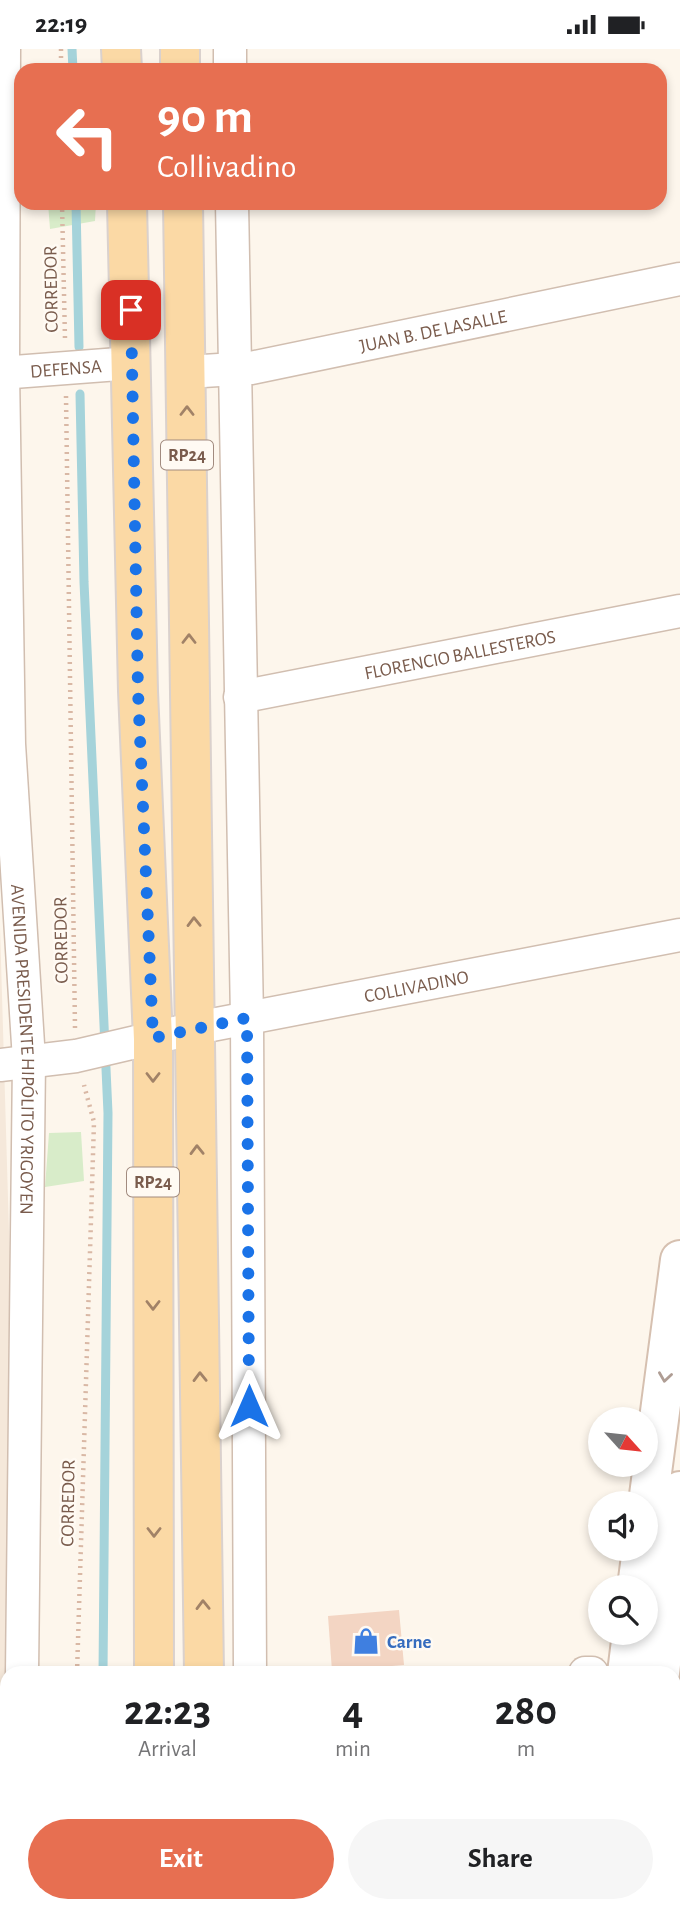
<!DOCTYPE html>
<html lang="en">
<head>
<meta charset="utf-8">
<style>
  :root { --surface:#fff; --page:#f6f6f6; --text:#202124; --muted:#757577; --accent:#e76f51 }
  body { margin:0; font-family:"Alegreya Sans",sans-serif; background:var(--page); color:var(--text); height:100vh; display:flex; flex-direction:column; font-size:26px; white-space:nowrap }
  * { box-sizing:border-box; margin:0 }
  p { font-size:23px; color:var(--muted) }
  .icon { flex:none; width:38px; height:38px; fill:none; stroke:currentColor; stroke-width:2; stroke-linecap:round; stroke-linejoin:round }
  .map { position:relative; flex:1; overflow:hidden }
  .sheet { position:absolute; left:0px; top:1617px; width:681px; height:247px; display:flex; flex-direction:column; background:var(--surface); border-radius:21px 21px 0 0; box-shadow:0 4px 10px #0003 }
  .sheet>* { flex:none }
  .banner { position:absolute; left:14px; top:14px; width:653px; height:147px; border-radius:21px; box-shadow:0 4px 10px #0003; background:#e76f51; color:#fff; overflow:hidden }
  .needle { width:46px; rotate:117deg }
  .fabs { position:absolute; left:588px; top:1358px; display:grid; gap:14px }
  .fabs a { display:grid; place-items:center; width:70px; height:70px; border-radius:50%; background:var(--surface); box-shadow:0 4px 10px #0003; font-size:35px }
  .pin { position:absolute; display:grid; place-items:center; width:60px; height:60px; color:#fff; margin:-30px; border-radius:14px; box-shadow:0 4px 10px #0006 }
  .me { position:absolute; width:77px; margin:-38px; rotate:0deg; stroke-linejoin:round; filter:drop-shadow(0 0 5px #0008) }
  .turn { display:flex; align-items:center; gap:24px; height:147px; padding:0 28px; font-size:32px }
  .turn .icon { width:91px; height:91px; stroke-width:2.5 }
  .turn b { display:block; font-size:49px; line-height:60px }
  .eta { display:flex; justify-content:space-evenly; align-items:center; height:119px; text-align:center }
  .eta b { font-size:42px; font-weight:600; line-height:49px }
  .primary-button { display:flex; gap:14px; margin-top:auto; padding:14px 28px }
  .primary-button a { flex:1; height:80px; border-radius:42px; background:var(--accent); color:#fff; font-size:28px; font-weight:600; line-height:80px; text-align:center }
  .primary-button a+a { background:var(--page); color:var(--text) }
  .status { display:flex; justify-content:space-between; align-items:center; height:49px; padding:0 35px; background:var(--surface); direction:ltr }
  .status svg { height:19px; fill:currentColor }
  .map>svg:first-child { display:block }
  .residential { fill:#f5e8da }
  .green { fill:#d8ecc9 }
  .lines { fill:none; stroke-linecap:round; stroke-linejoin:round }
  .stream { stroke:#a5d3da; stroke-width:9 }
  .building { fill:#f3d5c3 }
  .minor-casing { stroke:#d1beb0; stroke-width:35 }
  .secondary-casing { stroke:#d6c0b0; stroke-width:42 }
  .primary-casing { stroke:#dad1cd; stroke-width:42 }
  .path { stroke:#d9b8a5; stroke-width:4.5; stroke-dasharray:2 5; stroke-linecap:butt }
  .minor { stroke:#fff; stroke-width:32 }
  .secondary { stroke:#fff; stroke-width:38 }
  .primary { stroke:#fbd9a5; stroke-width:38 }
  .oneway { stroke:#a18267 }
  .oneway2 { stroke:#af9d94 }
  .route { stroke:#1a73e8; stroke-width:12; stroke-dasharray:0 21.6 }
  .labels { text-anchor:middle; stroke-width:5; stroke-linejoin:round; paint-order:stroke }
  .shield { fill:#fffaf3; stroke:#a28b7f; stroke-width:2 }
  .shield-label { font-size:18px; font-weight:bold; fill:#7a5c4d }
  .street-label { font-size:19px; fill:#7a5c4d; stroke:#fffaf3 }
  .shop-label { font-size:19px; font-weight:bold; fill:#366cbe; stroke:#fffaf3; text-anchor:start }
</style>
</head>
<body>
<div class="status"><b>22:19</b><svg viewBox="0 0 49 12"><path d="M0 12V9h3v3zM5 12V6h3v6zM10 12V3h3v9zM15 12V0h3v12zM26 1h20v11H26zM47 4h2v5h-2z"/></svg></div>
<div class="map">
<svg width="680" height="1863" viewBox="0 0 680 1863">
  <rect width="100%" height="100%" fill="#fdf6ec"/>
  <path class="residential" d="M0,878L22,1624H7V1641L0,1642Z"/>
  <path class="green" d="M48,154H96L95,172L50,180Z
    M81,1083L84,1132L45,1138L49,1084Z"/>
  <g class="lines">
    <path class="stream" d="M72,0L73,21
      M76,154L79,298
      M80,345L84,533L108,1064L103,1624
      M107,1857V1863"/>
  </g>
  <path class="building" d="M399,1561L404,1616L332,1622L328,1567Z"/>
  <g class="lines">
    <defs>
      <g id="minor">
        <path id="s1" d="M4,0L3,323L9,695L29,1011L22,1624"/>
        <path d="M230,0V21"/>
        <path d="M232,154L247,969L250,1624"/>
        <path id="s2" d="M187,323L251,319L680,230"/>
        <path id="s3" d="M0,324L132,314"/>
        <path id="s4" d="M240,648L680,562"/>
        <path id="s5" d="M0,1016L76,1007L196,979L680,886"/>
        <path d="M585,1624H592"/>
        <path d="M0,1662L7,1661"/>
        <path d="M674,1819L680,1820"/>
        <path d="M252,1857V1863"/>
        <path d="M19,1863V1857"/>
      </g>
      <path id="secondary" d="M646,1469L680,1211
        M637,1538L642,1500
        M627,1624L632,1584
        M660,1624L680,1442
        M600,1863L601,1857
        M632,1863L633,1857"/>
      <path id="primary" d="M121,0L122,21
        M180,0V21
        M127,154L138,642L153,990L154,1624
        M183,154L204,1624
        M151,1863V1857
        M203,1863V1857"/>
    </defs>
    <use href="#minor" class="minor-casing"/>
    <use href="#secondary" class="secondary-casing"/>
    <use href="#primary" class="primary-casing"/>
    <path class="path" d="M61,0V21
      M62,154L65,290
      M66,347L75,979
      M77,1624L94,1073L84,1036
      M91,1863V1857"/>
    <use href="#minor" class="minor"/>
    <use href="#secondary" class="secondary"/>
    <use href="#primary" class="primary"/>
  </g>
  <defs><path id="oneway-chevron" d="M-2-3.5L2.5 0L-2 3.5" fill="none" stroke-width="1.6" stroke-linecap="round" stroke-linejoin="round" transform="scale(1.75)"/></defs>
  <g class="oneway">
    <use href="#oneway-chevron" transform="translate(187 362) rotate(-90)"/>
    <use href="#oneway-chevron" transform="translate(189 590) rotate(-90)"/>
    <use href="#oneway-chevron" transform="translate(194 873) rotate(-91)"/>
    <use href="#oneway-chevron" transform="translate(153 1028) rotate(90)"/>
    <use href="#oneway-chevron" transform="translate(197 1101) rotate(-91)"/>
    <use href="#oneway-chevron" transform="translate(153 1256) rotate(90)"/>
    <use href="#oneway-chevron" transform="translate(200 1328) rotate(-91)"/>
    <use href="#oneway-chevron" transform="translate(154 1483) rotate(90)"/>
    <use href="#oneway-chevron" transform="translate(203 1556) rotate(-91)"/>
  </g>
  <use class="oneway2" href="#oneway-chevron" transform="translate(665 1328) rotate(98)"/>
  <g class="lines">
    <path class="route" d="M131,261L138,642L153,989L247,969L249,1357"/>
  </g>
  <defs>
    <symbol id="shop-bare" viewBox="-9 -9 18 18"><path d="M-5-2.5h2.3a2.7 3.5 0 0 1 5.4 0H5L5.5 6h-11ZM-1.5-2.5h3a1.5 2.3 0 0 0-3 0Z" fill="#3f7fe0" stroke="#fffaf3" stroke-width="2.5" paint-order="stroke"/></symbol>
  </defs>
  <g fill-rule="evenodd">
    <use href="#shop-bare" x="347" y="1573" width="38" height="38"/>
  </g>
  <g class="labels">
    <g class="shield">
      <rect x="161" y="391.5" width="52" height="29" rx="5"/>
      <rect x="127" y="1118.5" width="52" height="29" rx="5"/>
    </g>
    <g class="shield-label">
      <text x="187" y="412">RP24</text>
      <text x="153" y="1139">RP24</text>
    </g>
    <g class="street-label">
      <text transform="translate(50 240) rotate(-91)" y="7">CORREDOR</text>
      <text dy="7" stroke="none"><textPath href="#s2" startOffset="250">JUAN B. DE LASALLE</textPath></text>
      <text dy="7" stroke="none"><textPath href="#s3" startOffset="66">DEFENSA</textPath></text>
      <text dy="7" stroke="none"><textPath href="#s4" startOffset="224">FLORENCIO BALLESTEROS</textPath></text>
      <text transform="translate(60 891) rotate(-91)" y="7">CORREDOR</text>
      <text dy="7" stroke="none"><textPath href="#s5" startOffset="424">COLLIVADINO</textPath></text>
      <text dy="7" stroke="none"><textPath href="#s1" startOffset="1001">AVENIDA PRESIDENTE HIPÓLITO YRIGOYEN</textPath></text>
      <text transform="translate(67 1454) rotate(-89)" y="7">CORREDOR</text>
    </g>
    <g class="shop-label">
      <text x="387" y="1599">Carne</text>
    </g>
  </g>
</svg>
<div class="fabs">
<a><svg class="needle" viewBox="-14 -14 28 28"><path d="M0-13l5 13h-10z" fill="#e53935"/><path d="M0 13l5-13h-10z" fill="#757577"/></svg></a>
<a><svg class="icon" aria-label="sound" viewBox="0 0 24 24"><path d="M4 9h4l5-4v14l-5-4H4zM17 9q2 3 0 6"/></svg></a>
<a><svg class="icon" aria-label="search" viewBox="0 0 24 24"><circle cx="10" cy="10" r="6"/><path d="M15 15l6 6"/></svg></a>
</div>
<div class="pin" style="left:131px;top:261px;background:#d93025"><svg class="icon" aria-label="arrive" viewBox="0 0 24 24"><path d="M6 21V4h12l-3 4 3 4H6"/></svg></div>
<svg class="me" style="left:249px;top:1357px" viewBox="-20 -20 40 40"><path d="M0-17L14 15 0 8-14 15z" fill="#1a73e8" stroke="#fff" stroke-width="4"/></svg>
<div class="banner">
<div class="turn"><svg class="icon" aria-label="left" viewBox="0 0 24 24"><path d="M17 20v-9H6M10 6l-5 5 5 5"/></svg><div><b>90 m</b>Collivadino</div></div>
</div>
<section class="sheet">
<div class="eta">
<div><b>22:23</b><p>Arrival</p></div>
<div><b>4</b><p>min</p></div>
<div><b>280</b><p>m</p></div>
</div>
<div class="primary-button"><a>Exit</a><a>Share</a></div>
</section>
</div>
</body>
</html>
